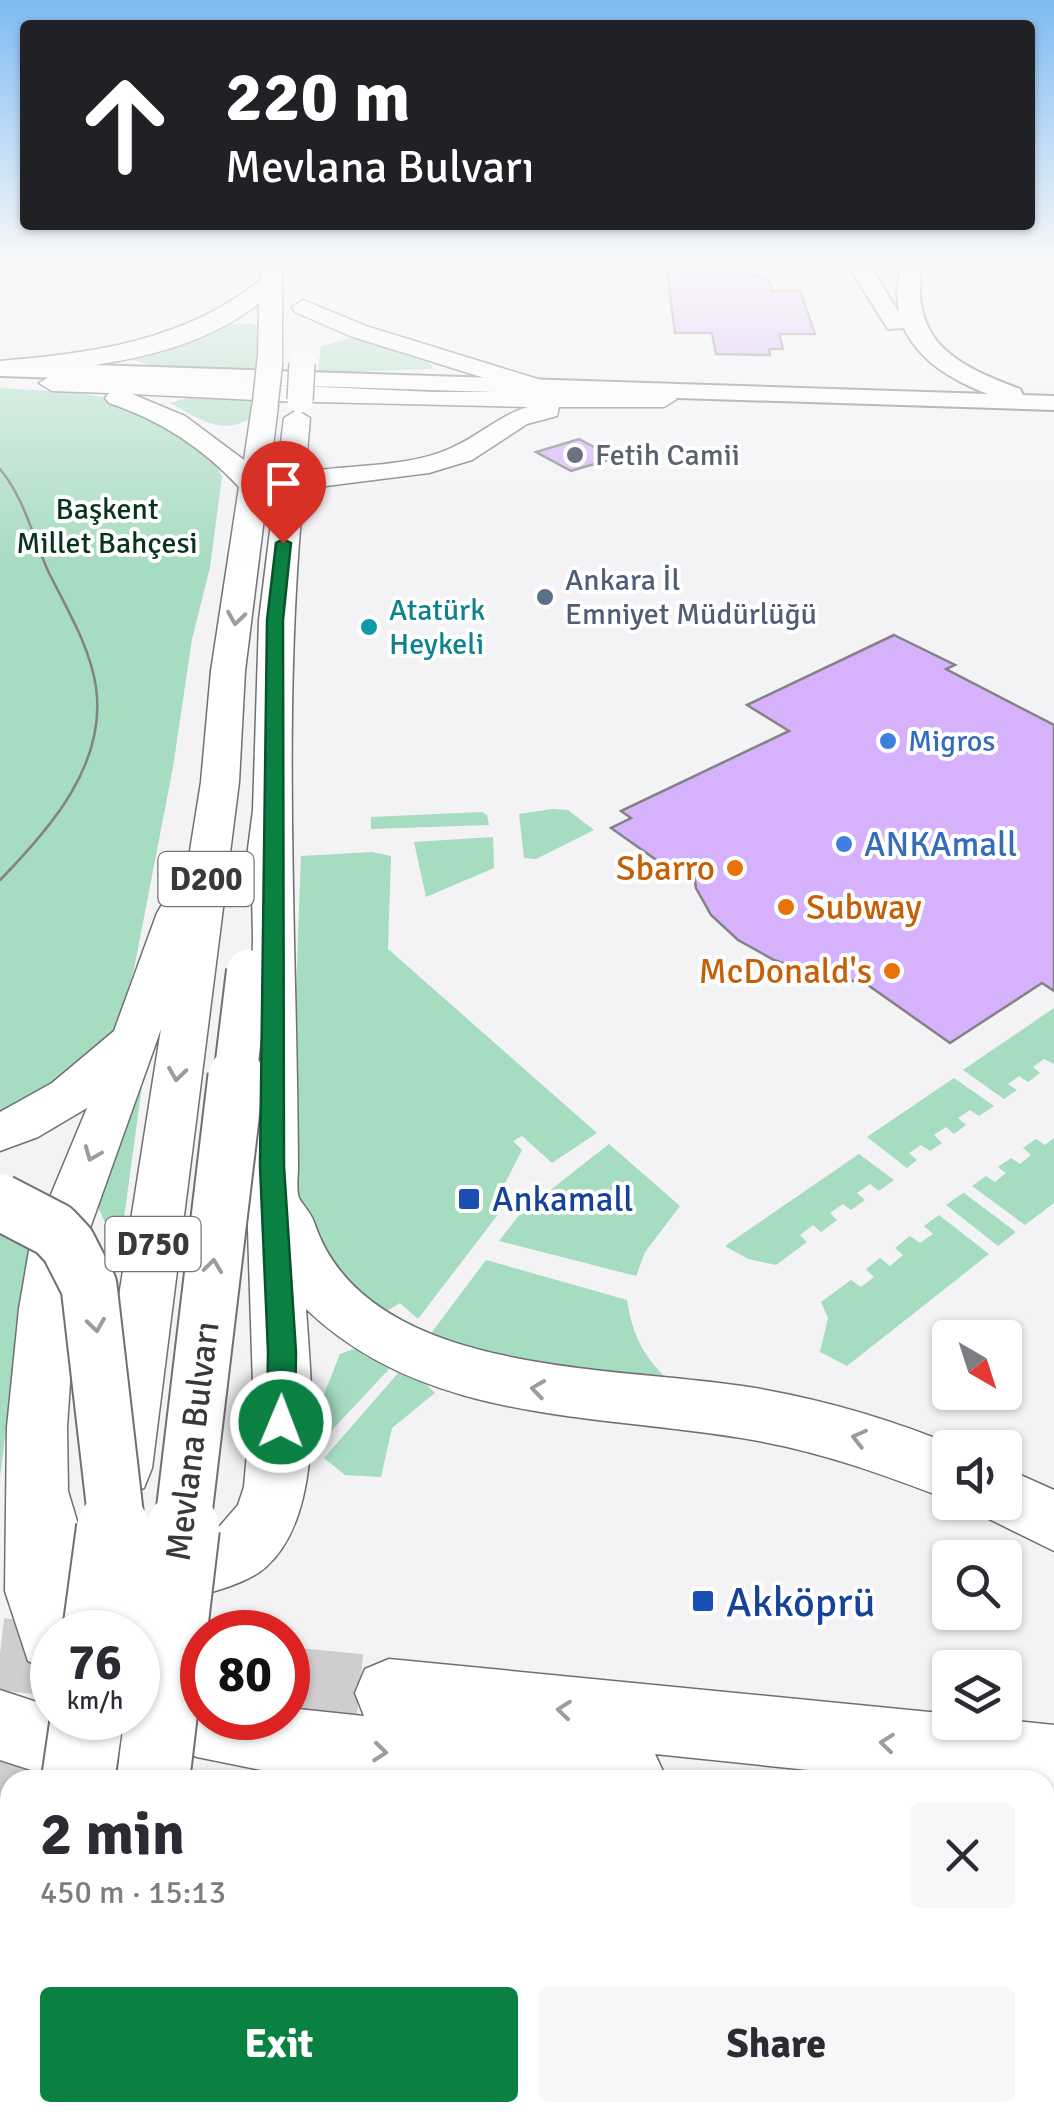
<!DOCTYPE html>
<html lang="en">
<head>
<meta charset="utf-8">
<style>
  :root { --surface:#fff; --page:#f7f7f7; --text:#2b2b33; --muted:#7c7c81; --accent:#0b8043 }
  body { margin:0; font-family:Signika,sans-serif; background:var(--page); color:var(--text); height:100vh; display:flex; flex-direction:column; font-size:38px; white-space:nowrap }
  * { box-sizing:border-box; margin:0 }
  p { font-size:32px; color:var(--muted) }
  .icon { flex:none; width:55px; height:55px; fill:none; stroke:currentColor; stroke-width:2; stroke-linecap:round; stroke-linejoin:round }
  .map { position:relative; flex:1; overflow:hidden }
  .sheet { position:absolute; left:0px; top:1770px; width:1055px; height:352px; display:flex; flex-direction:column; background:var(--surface); border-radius:30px 30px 0 0; box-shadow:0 2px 8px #0004 }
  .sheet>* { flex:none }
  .guide { position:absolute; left:20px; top:20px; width:1015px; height:210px; border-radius:10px; box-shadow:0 2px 8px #0004; background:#202124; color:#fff; overflow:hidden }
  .needle { width:65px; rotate:141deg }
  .controls { position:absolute; left:932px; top:1320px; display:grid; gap:20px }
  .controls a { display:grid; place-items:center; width:90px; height:90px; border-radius:10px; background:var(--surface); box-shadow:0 2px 8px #0004; font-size:50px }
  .speed { position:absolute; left:30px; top:1610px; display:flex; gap:20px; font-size:50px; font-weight:700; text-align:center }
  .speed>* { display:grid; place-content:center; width:130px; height:130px; border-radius:50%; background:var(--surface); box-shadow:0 2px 8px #0004; line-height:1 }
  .speed small { font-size:25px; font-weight:400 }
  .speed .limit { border:15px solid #d22; background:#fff; color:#111 }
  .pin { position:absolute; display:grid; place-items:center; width:85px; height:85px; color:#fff; margin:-102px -42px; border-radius:50% 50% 50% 0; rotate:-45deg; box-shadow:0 0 10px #0007 }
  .pin .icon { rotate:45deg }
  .me { position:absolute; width:110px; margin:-55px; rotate:1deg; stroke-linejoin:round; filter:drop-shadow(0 0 8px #0008) }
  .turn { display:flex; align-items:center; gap:35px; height:210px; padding:0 40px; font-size:45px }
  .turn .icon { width:130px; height:130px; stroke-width:2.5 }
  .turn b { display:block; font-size:70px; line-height:85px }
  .round { display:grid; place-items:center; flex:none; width:105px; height:105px; border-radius:10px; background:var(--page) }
  .head { display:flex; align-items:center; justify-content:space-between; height:170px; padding:0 40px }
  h1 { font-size:60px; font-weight:700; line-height:75px }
  .button { display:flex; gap:20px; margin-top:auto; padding:20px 40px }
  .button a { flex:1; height:115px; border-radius:10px; background:var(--accent); color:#fff; font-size:40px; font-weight:700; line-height:115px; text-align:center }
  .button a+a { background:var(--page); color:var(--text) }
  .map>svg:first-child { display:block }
  .green { fill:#a6dcc0 }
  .building { fill:#d5b2fb; stroke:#848285; stroke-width:2.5 }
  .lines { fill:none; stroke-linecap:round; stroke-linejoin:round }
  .trunk-tunnel { stroke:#cecdd0; stroke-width:72; stroke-dasharray:72 36; stroke-linecap:butt }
  .primary-casing { stroke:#706f72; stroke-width:4 }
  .trunk-casing { stroke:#706f72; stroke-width:3 }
  .primary { fill:#fff; fill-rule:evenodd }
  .trunk { fill:#fff; fill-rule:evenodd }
  .tram { stroke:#838285; stroke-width:2.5 }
  .trunk-bridge-far3-casing { stroke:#706f72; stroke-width:28; stroke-linecap:butt }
  .trunk-bridge-far2-casing { stroke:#706f72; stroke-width:46; stroke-linecap:butt }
  .trunk-bridge-far1-casing { stroke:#706f72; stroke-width:59; stroke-linecap:butt }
  .trunk-bridge-casing { stroke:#706f72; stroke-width:76; stroke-linecap:butt }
  .trunk-bridge-far3 { stroke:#fff; stroke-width:25 }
  .trunk-bridge-far2 { stroke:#fff; stroke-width:42 }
  .trunk-bridge-far1 { stroke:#fff; stroke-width:55 }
  .trunk-bridge { stroke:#fff; stroke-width:72 }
  .oneway { stroke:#9c9c9c }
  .route { fill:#0b8043; stroke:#07532c; stroke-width:2.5 }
  .worship-dot { fill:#6b7280; stroke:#fff; stroke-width:4 }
  .service-dot { fill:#5c6f8a; stroke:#fff; stroke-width:4 }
  .culture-dot { fill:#0f9aa8; stroke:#fff; stroke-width:4 }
  .shop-dot { fill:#3f7fe0; stroke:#fff; stroke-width:4 }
  .food-dot { fill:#e8710a; stroke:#fff; stroke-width:4 }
  .transit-dot { fill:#1a4fb4; stroke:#fff; stroke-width:4 }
  .labels { text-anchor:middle; stroke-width:8; stroke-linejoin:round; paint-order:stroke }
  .far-worship-label { font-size:30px; fill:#5b616d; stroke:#fff; text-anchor:start }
  .far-park-label { font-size:30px; fill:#093221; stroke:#fff }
  .far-service-label { font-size:30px; fill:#4e5e75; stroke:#fff; text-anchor:start }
  .far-culture-label { font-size:30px; fill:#0d838f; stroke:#fff; text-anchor:start }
  .far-shop-label { font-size:30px; fill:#366cbe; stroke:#fff; text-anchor:start }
  .shield { fill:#fff; stroke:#747475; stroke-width:2.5 }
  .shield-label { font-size:32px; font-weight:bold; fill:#39383a }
  .shop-label { font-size:35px; fill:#366cbe; stroke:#fff; text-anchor:start }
  .food-label { font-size:35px; fill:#c56008; stroke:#fff; text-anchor:end }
  .transit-label { font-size:35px; fill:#164399; stroke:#fff; text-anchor:start }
  .street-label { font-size:35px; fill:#39383a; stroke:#fff }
  .near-transit-label { font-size:42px; fill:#164399; stroke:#fff; text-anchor:start }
</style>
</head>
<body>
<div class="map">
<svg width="1054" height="2121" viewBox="0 0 1054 2121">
  <rect width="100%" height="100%" fill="#f3f2f5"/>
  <path class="green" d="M249,323L260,326L256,370L155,367L134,360L142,352L227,325Z
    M352,338L429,363L434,369L318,373L321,346Z
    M0,388C40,391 86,390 124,403C153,413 209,449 222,476L210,567L192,639L173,767L134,969L115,1030L96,1060L0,1120Z
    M187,398L251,400L250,418C222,437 196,417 170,403Z
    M552,809L568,810L594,830L536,859L524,858L519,814Z
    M482,812L487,815L489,825L371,829V817Z
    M493,837L494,868L426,897L414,842Z
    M372,852L391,856L388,949L597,1133L552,1163L522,1136L513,1141L522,1150L502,1189L509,1200L418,1319L400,1303L379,1316L299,1225L291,1126L301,856Z
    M1054,1008V1064L1044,1059L1033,1067L1040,1073L1028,1082L1019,1076L1008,1084L1017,1090L1004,1099L963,1070Z
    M954,1078L994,1106L979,1116L970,1110L958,1118L966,1125L954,1134L946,1127L934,1135L942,1143L930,1151L921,1145L909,1153L917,1160L907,1168L867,1137Z
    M142,1086L119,1254L95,1200Z
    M1054,1138V1203L1025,1225L972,1186L986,1176L995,1182L1006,1173L998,1167L1011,1158L1020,1164L1031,1155L1023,1148L1036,1139L1045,1145Z
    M609,1144L680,1206L645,1252L636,1276L499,1241L520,1214Z
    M859,1154L894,1180L879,1191L870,1184L857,1193L865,1200L851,1210L843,1204L830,1213L837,1220L821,1232L813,1225L800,1235L807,1242L776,1265L748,1259L725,1246Z
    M963,1193H964L1016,1232L998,1246L946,1205Z
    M939,1215L989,1254L847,1366L820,1352L828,1318L821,1302L851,1280L861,1287L874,1277L866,1269L880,1258L890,1266L903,1255L895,1248L910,1236L920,1243L933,1234L924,1226Z
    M0,1219L31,1233L0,1477Z
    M486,1260L627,1300C633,1343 652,1371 688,1394L423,1344Z
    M354,1349L391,1367L306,1458L300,1455L340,1354Z
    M400,1371L426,1384L435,1393L392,1428L381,1477L345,1475L324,1458Z
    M165,2112L311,2113L312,2121H164Z
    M779,2112L782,2121H386L385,2113Z"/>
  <path class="building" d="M667,272L755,275L768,279L772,291H800L815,334H779L783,349H769L770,355L716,354L712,333H675Z
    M579,439L615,458L571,471L536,452Z
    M894,635L955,665L946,669L1054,725V991L1042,983L950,1043L865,983L818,975L774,960L738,940L711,915L696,888L692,861L672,871L611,828L631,818L621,811L789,731L747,705Z"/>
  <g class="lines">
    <path class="trunk-tunnel" d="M0,1654L52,1660
      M288,1683L389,1693
      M0,1763L76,1772"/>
    <defs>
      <path id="primary" d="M849,267H871L899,313L897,293L901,267H921C911,343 956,365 1020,389L1023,395L1054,396V410L0,376V362L988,394C954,381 920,362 904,328L888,329Z"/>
      <path id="trunk" d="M260,267H282V360L279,365H261L258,360L259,303C190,359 86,368 0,375V361C92,353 186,341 260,280Z
        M303,300L366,326L541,380L545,385L535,392L664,391L677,399L664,407H559L557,416L527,424L472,460L429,473L326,486L302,506C282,727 297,946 298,1167C298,1176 296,1190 299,1198C302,1204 311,1213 314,1222C366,1380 622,1365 755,1388C825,1400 893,1420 960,1448H950V1500C885,1475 822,1452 753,1440C599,1413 427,1425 306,1309C311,1383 326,1513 266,1567C248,1583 211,1593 187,1598C147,1605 114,1611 74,1603L83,1632H52V1671L28,1661L5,1591L7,1427L19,1309L30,1245L87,1108L38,1137L0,1151V1112L52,1083L114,1031L157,913L163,903L182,901L201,782L211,671L239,487C203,448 160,420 109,403L105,398L109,393L52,391L39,383L52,375L434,392H529L350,336L295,312L292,307ZM132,394L258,400L252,406L244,460L185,416ZM274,401L528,407C499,415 479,436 451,448C412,466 360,465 318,470L305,475L310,418L297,410L284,418L259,620L253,810L244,880L252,889L253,941L246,1167L253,1386L244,1487L238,1505L219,1527L202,1534L123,1548L89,1544L82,1538L68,1491L67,1427L75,1309L84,1245L161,1029L92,1468L100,1488L122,1496L144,1488L152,1468L239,782L245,671L278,406Z
        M1005,1468L1054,1490V1551L983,1516L977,1502H1005Z
        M389,1659L950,1714V1722L1005,1720L1054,1725V1925L1045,1924V1780H905L655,1754L667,1780H310L197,1757L115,1722L113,1718H138L139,1664L202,1689V1718H288V1708L364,1716L355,1693L365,1669Z
        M0,1690L52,1707V1718H85L133,1735L143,1760L135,1780H62L0,1760Z
        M10,1910V1990L0,1994V1914Z
        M1054,2034L1053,2121H968L971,2112H1045V2037Z
        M10,2073V2112H55L53,2121H0V2077Z
        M73,2112H155L153,2121H71Z
        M323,2112H405L404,2121H322Z
        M772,2112H855L858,2121H776Z"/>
    </defs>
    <use href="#primary" class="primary-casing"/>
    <use href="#trunk" class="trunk-casing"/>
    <use href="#primary" class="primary"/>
    <use href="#trunk" class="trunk"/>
    <path class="tram" d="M0,469C25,499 33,538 49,573C67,609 90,647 96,687C107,764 50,829 0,880"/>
    <defs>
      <path id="trunk-bridge-far3" d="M300,400L302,363
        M265,406L270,360"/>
      <path id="trunk-bridge-far2" d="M235,1078L248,971"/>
      <path id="trunk-bridge-far1" d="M0,1202L54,1230L68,1245L89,1286L115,1511L112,1530
        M182,1530L236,1076"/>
      <path id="trunk-bridge" d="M99,1632L113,1528
        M78,1780L87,1718
        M153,1780L183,1528"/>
    </defs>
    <use href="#trunk-bridge-far3" class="trunk-bridge-far3-casing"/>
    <use href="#trunk-bridge-far2" class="trunk-bridge-far2-casing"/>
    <use href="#trunk-bridge-far1" class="trunk-bridge-far1-casing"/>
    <use href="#trunk-bridge" class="trunk-bridge-casing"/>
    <use href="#trunk-bridge-far3" class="trunk-bridge-far3"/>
    <use href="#trunk-bridge-far2" class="trunk-bridge-far2"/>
    <use href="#trunk-bridge-far1" class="trunk-bridge-far1"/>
    <use href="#trunk-bridge" class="trunk-bridge"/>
  </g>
  <defs><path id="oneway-chevron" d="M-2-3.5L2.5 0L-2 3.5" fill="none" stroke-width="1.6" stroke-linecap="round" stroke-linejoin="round" transform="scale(2.5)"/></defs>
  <g class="oneway">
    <use href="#oneway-chevron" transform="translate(236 618) rotate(98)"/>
    <use href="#oneway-chevron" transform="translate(177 1074) rotate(98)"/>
    <use href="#oneway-chevron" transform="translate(92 1154) rotate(112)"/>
    <use href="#oneway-chevron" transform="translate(213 1266) rotate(-83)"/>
    <use href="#oneway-chevron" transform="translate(96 1325) rotate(82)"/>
    <use href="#oneway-chevron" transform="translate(538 1389) rotate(-172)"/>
    <use href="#oneway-chevron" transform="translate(859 1438) rotate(-166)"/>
    <use href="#oneway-chevron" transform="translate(564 1710) rotate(-174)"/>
    <use href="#oneway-chevron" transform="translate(887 1743) rotate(-174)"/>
    <use href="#oneway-chevron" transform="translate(380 1752) rotate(6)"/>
  </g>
  <linearGradient id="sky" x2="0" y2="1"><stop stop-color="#7fbbf1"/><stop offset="0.47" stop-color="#faf9fa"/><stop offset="1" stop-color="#faf9fa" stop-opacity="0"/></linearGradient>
  <rect width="1054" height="564" fill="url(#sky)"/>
  <path class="route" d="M283,539L291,543L283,620L284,1166L296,1352L295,1422L291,1430L281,1434L271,1430L267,1422L268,1352L260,1166L267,620L276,543Z"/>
  <circle class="worship-dot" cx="575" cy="455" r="10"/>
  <circle class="service-dot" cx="545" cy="597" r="10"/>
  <circle class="culture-dot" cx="369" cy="627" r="10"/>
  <g class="shop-dot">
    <circle cx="888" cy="741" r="10"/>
    <circle cx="844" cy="844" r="10"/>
  </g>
  <g class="food-dot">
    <circle cx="735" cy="868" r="10"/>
    <circle cx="786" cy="907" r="10"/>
    <circle cx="892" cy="971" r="10"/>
  </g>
  <g class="transit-dot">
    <rect x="457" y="1187" width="24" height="24" rx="5"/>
    <rect x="691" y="1589" width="24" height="24" rx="5"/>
  </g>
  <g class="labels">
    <g class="far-worship-label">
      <text x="595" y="465">Fetih Camii</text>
    </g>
    <g class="far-park-label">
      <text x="107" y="519">Başkent<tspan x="107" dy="34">Millet Bahçesi</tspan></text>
    </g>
    <g class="far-service-label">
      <text x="565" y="590">Ankara İl<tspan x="565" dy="34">Emniyet Müdürlüğü</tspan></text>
    </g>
    <g class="far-culture-label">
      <text x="389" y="620">Atatürk<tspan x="389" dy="34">Heykeli</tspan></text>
    </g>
    <g class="far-shop-label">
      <text x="908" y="751">Migros</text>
    </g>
    <g class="shield">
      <rect x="158.5" y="852" width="95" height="54" rx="8"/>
      <rect x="105.5" y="1217" width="95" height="54" rx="8"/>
    </g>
    <g class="shield-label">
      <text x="206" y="890">D200</text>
      <text x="153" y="1255">D750</text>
    </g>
    <g class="shop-label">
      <text x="864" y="856">ANKAmall</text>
    </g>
    <g class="food-label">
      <text x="715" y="880">Sbarro</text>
      <text x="806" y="919" text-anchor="start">Subway</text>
      <text x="872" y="983">McDonald's</text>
    </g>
    <g class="transit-label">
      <text x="492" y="1211">Ankamall</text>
    </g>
    <g class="street-label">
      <text transform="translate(192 1441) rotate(-83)" y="12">Mevlana Bulvarı</text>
    </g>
    <g class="near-transit-label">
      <text x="726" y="1616">Akköprü</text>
    </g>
  </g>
</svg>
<div class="controls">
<a><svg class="needle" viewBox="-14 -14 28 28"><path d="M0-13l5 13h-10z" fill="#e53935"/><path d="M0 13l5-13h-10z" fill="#7c7c81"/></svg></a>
<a><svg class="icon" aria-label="sound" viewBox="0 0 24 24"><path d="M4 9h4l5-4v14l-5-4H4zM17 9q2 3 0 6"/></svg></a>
<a><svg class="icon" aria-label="search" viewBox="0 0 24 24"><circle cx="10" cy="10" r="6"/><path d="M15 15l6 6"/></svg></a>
<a><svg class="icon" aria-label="layers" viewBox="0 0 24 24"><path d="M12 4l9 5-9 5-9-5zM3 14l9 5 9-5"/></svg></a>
</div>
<div class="speed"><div>76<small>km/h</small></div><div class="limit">80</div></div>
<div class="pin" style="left:283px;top:543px;background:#d93025"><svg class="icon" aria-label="arrive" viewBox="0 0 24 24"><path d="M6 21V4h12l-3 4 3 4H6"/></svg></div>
<svg class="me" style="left:281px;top:1422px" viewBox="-20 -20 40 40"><circle r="17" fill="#0b8043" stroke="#fff" stroke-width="3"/><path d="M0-11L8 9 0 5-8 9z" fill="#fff"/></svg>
<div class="guide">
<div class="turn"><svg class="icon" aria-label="ahead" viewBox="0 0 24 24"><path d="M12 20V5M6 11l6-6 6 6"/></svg><div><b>220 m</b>Mevlana Bulvarı</div></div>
</div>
<section class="sheet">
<div class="head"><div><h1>2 min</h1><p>450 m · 15:13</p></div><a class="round"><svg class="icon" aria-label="close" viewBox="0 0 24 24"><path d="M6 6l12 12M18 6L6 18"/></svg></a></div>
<div class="button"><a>Exit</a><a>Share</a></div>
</section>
</div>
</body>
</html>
